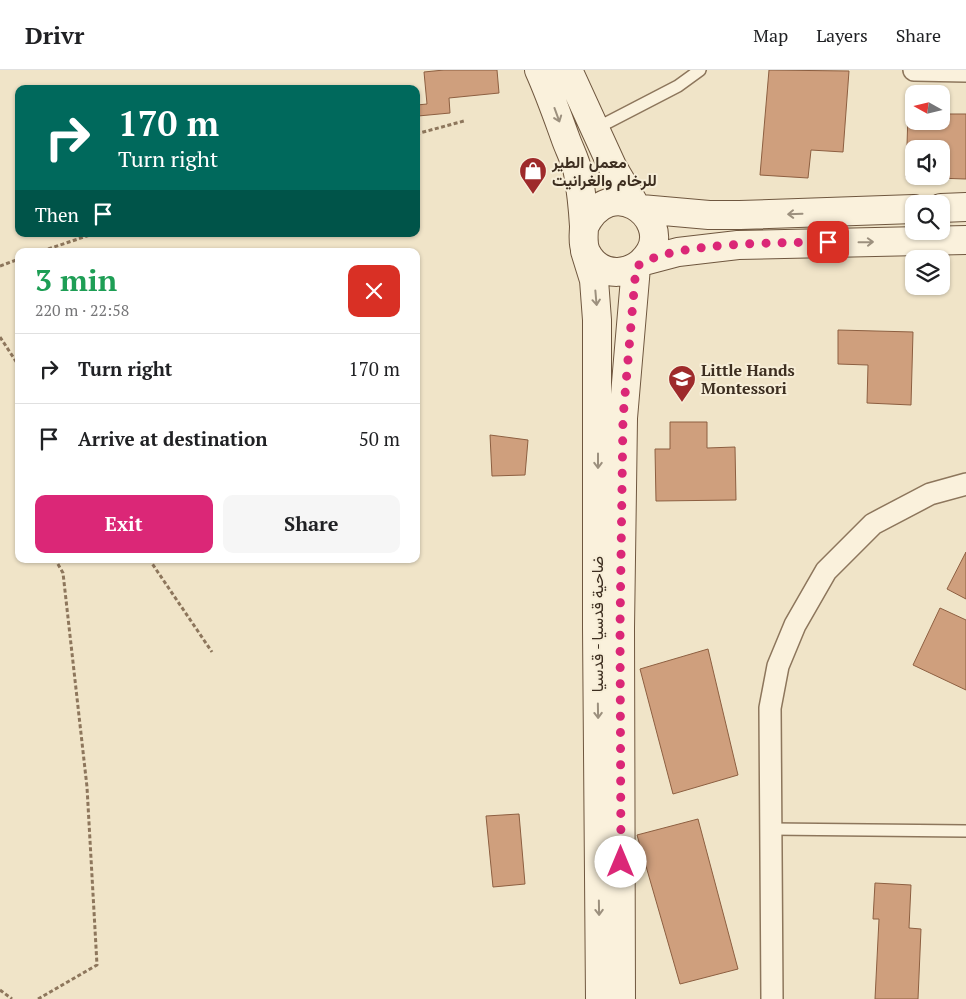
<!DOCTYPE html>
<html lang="en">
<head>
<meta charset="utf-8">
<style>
  :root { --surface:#fff; --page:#f6f6f6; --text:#202124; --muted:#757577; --line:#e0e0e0; --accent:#db2777 }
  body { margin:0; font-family:"PT Serif",Vazirmatn,serif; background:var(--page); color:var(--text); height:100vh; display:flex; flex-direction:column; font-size:19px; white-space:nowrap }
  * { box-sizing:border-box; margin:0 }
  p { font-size:16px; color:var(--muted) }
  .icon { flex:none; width:28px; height:28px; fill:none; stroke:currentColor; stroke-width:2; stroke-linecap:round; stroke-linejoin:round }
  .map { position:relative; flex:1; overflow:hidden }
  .panel { position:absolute; left:15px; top:178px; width:405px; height:315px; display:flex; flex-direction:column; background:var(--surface); border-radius:10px; box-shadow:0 1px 4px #0004 }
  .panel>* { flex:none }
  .hud { position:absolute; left:15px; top:15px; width:405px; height:152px; border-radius:10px; box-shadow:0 1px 4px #0004; background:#00695c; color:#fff; overflow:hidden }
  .needle { width:32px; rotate:278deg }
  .tools { position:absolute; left:905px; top:15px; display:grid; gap:10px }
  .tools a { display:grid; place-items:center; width:45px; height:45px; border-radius:10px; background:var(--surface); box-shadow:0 1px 4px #0004; font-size:25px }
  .pin { position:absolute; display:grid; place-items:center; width:42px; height:42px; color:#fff; margin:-21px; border-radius:10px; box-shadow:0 2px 8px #0006 }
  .me { position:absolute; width:55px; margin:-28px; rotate:0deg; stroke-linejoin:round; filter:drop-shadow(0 0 4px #0008) }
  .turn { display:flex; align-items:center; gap:18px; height:105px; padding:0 20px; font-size:22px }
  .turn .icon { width:65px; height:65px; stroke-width:2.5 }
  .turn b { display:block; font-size:35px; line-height:42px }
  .then { display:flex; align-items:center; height:48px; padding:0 20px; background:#0003; gap:10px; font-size:19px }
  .round { display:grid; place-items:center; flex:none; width:52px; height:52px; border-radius:10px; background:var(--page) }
  .headline { display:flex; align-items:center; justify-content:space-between; height:85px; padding:0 20px }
  h1 { font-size:30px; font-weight:700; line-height:38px; color:#1e9e55 }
  .action { display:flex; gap:10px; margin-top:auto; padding:10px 20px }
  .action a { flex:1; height:58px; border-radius:10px; background:var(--accent); color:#fff; font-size:20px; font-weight:700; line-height:58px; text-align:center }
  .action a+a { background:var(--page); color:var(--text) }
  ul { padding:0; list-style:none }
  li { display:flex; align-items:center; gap:15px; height:70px; padding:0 20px; border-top:1px solid var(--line) }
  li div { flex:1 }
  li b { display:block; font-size:19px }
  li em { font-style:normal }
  header { display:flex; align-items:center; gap:30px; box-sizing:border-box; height:70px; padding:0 25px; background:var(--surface); border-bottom:1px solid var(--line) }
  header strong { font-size:24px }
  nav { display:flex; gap:28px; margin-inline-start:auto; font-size:18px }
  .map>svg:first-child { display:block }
  .building { fill:#cf9f7d; stroke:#8d5f41; fill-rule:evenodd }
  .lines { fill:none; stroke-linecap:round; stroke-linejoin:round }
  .service-casing { stroke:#8d765c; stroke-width:14 }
  .minor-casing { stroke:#8d765c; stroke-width:24 }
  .secondary-casing { stroke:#6f573f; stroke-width:30 }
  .path { stroke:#8d765c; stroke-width:3; stroke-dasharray:4 2.5; stroke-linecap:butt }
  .service { stroke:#faf1dc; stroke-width:11 }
  .minor { stroke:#faf1dc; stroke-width:21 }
  .secondary { stroke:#faf1dc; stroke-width:28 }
  .oneway { stroke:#9c907e }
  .route { stroke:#db2777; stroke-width:9; stroke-dasharray:0 16.2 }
  .labels { text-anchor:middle; stroke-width:4; stroke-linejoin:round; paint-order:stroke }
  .poi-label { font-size:16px; font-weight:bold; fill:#3d2e20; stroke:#f7eed8; text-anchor:start }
  .street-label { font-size:16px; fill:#3d2e20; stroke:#f7eed8 }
</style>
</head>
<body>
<header>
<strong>Drivr</strong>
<nav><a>Map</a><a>Layers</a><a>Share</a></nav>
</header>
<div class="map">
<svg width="966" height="929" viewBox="0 0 966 929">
  <rect width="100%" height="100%" fill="#f0e4c8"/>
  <path class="building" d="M444,0H497L499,23L449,28L450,43L418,46L417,35L427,34L424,2Z
    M769,0L849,1L843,82L811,80L808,108L760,105Z
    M908,43H914V51H941V44H966V109L906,107ZM914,79H941V106H914Z
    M838,260L913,262L911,335L867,333L868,295L838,294Z
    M670,352H707V378L735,377L736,430L656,431L655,379H670Z
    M490,365L528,370L525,405L492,406Z
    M966,482V529L947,519Z
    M940,538L966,550V620L913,595Z
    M708,579L738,705L673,724L640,599Z
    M519,744L525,814L493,817L486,746Z
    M698,749L738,899L680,914L637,765Z
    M875,813L911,815L909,858L921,859L918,929H875L879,849H873Z"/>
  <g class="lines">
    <defs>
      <path id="service" d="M595,59L678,16L700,0
        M771,759L966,761"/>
      <path id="minor" d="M914,0L966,1
        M772,929L770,638L778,596L795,555L826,501L873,454L930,424L966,414"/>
      <path id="secondary" d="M539,0C549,22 557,45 565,67C569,79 576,91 578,103C581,120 583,139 584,156C584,165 582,173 586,182C600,210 635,207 650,182C670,147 611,102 584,157
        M568,0L612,96L635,135
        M941,138L966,137
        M641,139L709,145H740L914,139
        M585,181L594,210L597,250V558L600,929
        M644,191L678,182L738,175L966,170
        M621,929L620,558L623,348L636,197"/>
    </defs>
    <use href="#service" class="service-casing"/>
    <use href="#minor" class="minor-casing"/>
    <use href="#secondary" class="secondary-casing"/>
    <path class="path" d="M416,64L464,51
      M42,181L93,164
      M0,196L19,189
      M0,267L19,296
      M149,489L212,582
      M0,920L12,929
      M38,929L97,895L87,717L63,503L55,489"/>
    <use href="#service" class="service"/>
    <use href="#minor" class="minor"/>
    <use href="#secondary" class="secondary"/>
  </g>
  <defs><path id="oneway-shaft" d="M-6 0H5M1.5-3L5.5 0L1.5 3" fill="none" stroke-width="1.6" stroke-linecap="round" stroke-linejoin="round" transform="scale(1.25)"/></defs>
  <g class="oneway">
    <use href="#oneway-shaft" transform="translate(557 45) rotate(70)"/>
    <use href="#oneway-shaft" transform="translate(795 144) rotate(178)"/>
    <use href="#oneway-shaft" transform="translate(866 172) rotate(-1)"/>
    <use href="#oneway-shaft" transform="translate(596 228) rotate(85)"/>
    <use href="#oneway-shaft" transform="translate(598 391) rotate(90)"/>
    <use href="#oneway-shaft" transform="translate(598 641) rotate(89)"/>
    <use href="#oneway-shaft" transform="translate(599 838) rotate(89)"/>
  </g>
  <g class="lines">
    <path class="route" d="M621,792L620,558L623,348L636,197C670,171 783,173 828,172"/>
  </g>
  <defs>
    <symbol id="shop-pin" viewBox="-11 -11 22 30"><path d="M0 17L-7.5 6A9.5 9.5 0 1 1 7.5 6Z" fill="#9e2a2b" stroke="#f7eed8"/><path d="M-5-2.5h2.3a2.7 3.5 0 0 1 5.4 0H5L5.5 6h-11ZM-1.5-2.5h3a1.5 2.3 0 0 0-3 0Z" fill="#fff"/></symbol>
    <symbol id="school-pin" viewBox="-11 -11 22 30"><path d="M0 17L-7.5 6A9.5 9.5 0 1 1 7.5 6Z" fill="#9e2a2b" stroke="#f7eed8"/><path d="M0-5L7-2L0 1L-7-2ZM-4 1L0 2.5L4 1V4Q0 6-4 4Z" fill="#fff"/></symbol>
  </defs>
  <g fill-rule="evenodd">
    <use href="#shop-pin" x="517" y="85" width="32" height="43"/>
    <use href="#school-pin" x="666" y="293" width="32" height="43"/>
  </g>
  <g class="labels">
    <g class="poi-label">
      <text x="552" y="98">معمل الطير<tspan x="552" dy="18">للرخام والغرانيت</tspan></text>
      <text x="701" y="306">Little Hands<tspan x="701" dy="18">Montessori</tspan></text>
    </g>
    <g class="street-label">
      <text transform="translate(597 554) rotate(-90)" y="6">ضاحية قدسيا - قدسيا</text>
    </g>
  </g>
</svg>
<div class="tools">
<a><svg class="needle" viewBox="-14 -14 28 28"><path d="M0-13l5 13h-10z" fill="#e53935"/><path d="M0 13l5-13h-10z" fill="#757577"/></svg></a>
<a><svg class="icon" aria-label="sound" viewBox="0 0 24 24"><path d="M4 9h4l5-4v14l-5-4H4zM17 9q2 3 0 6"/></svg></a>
<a><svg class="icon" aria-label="search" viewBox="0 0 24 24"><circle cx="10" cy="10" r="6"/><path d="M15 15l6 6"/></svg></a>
<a><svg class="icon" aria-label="layers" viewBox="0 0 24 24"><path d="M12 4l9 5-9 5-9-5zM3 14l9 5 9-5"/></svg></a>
</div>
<div class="pin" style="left:828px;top:172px;background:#d93025"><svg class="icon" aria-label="arrive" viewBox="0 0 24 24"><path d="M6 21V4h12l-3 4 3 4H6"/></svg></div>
<svg class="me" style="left:621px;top:792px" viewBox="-20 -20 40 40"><circle r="19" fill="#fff"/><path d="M0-13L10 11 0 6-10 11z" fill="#db2777"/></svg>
<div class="hud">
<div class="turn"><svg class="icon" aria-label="right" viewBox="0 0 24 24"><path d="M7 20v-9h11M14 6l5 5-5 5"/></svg><div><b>170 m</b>Turn right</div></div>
<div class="then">Then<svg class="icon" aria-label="arrive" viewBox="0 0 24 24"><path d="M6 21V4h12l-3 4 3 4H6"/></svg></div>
</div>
<section class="panel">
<div class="headline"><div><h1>3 min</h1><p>220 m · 22:58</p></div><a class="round" style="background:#d93025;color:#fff"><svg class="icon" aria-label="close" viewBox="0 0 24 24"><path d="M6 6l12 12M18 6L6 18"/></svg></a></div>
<ul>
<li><svg class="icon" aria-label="right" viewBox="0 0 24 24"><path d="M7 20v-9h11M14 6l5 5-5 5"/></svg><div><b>Turn right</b></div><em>170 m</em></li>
<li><svg class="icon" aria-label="arrive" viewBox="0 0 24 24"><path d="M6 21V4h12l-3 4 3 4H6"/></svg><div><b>Arrive at destination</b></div><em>50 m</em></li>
</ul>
<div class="action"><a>Exit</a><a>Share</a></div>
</section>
</div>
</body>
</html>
